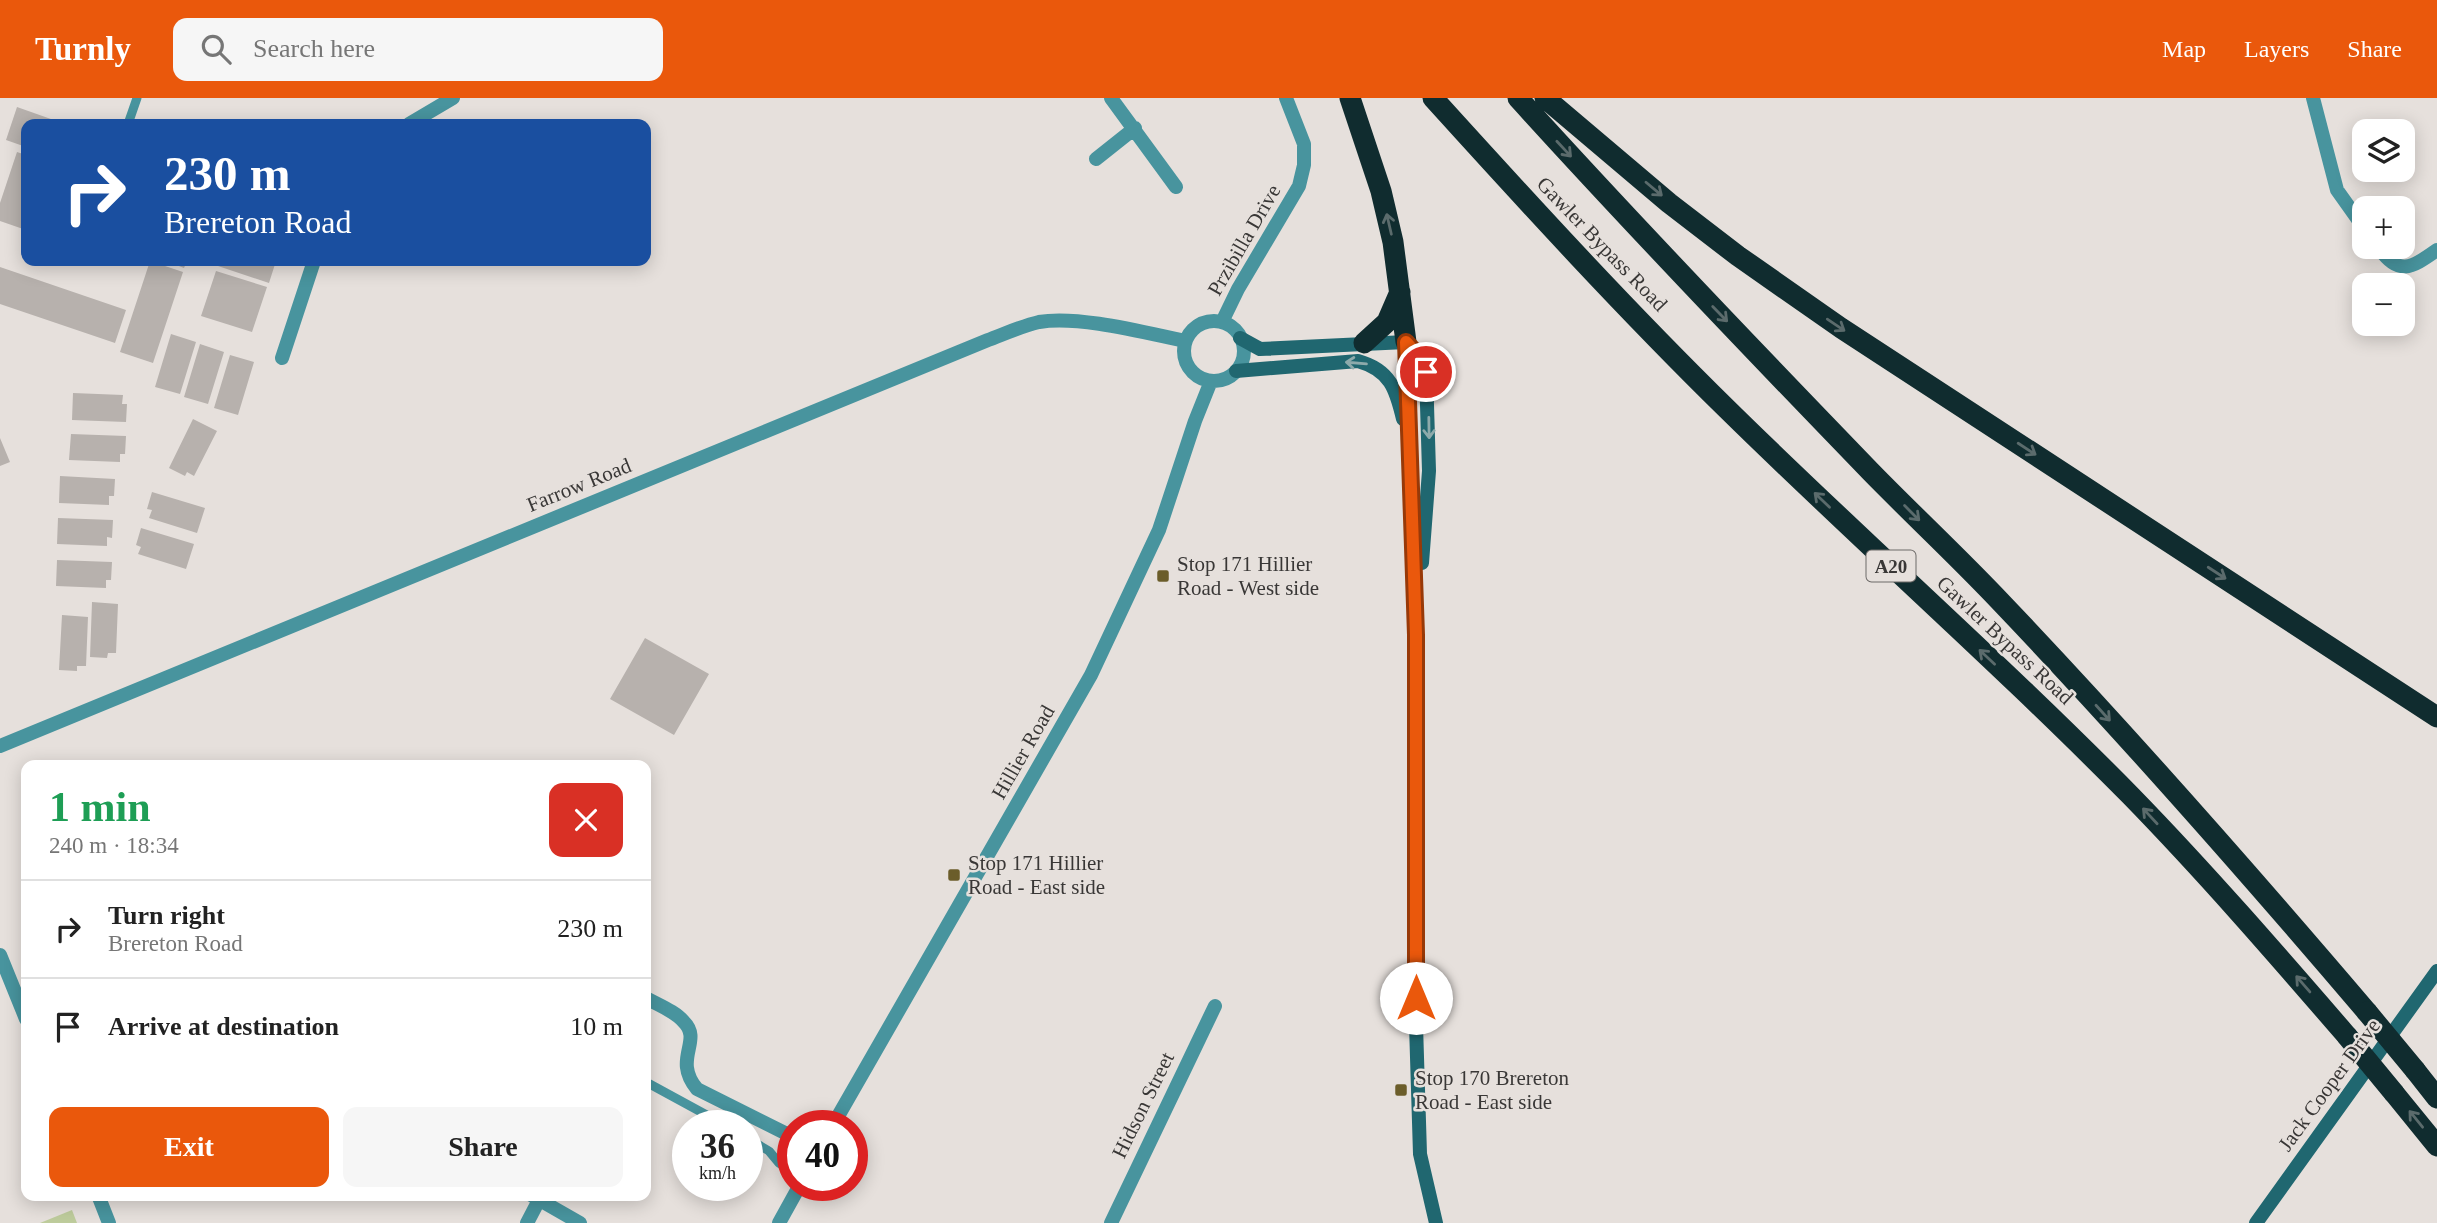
<!DOCTYPE html>
<html lang="en">
<head>
<meta charset="utf-8">
<style>
  :root { --surface:#fff; --page:#f6f6f6; --text:#222; --muted:#767676; --line:#e0e0e0; --accent:#ea580c }
  body { margin:0; font-family:"Times New Roman",serif; background:var(--page); color:var(--text); height:100vh; display:flex; flex-direction:column; font-size:26px; white-space:nowrap }
  * { box-sizing:border-box; margin:0 }
  p { font-size:23px; color:var(--muted) }
  .icon { flex:none; width:38px; height:38px; fill:none; stroke:currentColor; stroke-width:2; stroke-linecap:round; stroke-linejoin:round }
  .map { position:relative; flex:1; overflow:hidden }
  .sheet { position:absolute; left:21px; top:662px; width:630px; height:441px; display:flex; flex-direction:column; background:var(--surface); border-radius:14px; box-shadow:0 4px 18px #0003 }
  .sheet>* { flex:none }
  .banner { position:absolute; left:21px; top:21px; width:630px; height:147px; border-radius:14px; box-shadow:0 4px 18px #0003; background:#1a4fa0; color:#fff; overflow:hidden }
  .tools { position:absolute; left:2352px; top:21px; display:grid; gap:14px }
  .tools a { display:grid; place-items:center; width:63px; height:63px; border-radius:14px; background:var(--surface); box-shadow:0 4px 18px #0003; font-size:35px }
  .speed { position:absolute; left:672px; top:1012px; display:flex; gap:14px; font-size:35px; font-weight:700; text-align:center }
  .speed>* { display:grid; place-content:center; width:91px; height:91px; border-radius:50%; background:var(--surface); box-shadow:0 4px 18px #0003; line-height:1 }
  .speed small { font-size:18px; font-weight:400 }
  .speed .limit { border:10px solid #d22; background:#fff; color:#111 }
  .pin { position:absolute; display:grid; place-items:center; width:60px; height:60px; color:#fff; margin:-30px; border:4px solid #fff; border-radius:50%; box-shadow:0 2px 7px #0007 }
  .me { position:absolute; width:77px; margin:-38px; rotate:0deg; stroke-linejoin:round; filter:drop-shadow(0 0 5px #0008) }
  .turn { display:flex; align-items:center; gap:24px; height:147px; padding:0 28px; font-size:32px }
  .turn .icon { width:91px; height:91px; stroke-width:2.5 }
  .turn b { display:block; font-size:49px; line-height:60px }
  .round { display:grid; place-items:center; flex:none; width:74px; height:74px; border-radius:14px; background:var(--page) }
  .summary { display:flex; align-items:center; justify-content:space-between; height:119px; padding:0 28px }
  h1 { font-size:42px; font-weight:700; line-height:52px; color:#1e9e55 }
  .cta { display:flex; gap:14px; margin-top:auto; padding:14px 28px }
  .cta a { flex:1; height:80px; border-radius:14px; background:var(--accent); color:#fff; font-size:28px; font-weight:700; line-height:80px; text-align:center }
  .cta a+a { background:var(--page); color:var(--text) }
  ul { padding:0; list-style:none }
  li { display:flex; align-items:center; gap:21px; height:98px; padding:0 28px; border-top:2px solid var(--line) }
  li div { flex:1 }
  li b { display:block; font-size:26px }
  li em { font-style:normal }
  header { display:flex; align-items:center; gap:42px; box-sizing:border-box; height:98px; padding:0 35px; background:var(--accent); color:#fff }
  header strong { font-size:33px }
  nav { display:flex; gap:38px; margin-inline-start:auto; font-size:24px }
  .search { width:490px; height:63px; background:var(--page); display:flex; align-items:center; gap:18px; box-sizing:border-box; padding:0 24px; border-radius:14px; color:var(--muted); font-size:26px }
  .map>svg:first-child { display:block }
  .green { fill:#becc9c }
  .building { fill:#b7b1ad }
  .lines { fill:none; stroke-linecap:round; stroke-linejoin:round }
  .lane { stroke:#48949e; stroke-width:9 }
  .street { stroke:#48949e; stroke-width:14 }
  .secondary { stroke:#206770; stroke-width:14 }
  .highway { stroke:#102c2f; stroke-width:21 }
  .highway-bridge { stroke:#102c2f; stroke-width:21 }
  .oneway { stroke:#5b6b6c }
  .oneway2 { stroke:#8daaab }
  .route-casing { stroke:#983908; stroke-width:18 }
  .route { stroke:#ea580c; stroke-width:12 }
  .poi-dot { fill:#6b5d2a; stroke:#e6e0dc; stroke-width:2.5 }
  .labels { text-anchor:middle; stroke-width:5; stroke-linejoin:round; paint-order:stroke }
  .shield { fill:#e6e0dc; stroke:#6d6a68; stroke-width:2 }
  .shield-label { font-size:19px; font-weight:bold; fill:#393736 }
  .street-label { font-size:21px; fill:#393736; stroke:#e6e0dc }
  .poi-label { font-size:21px; fill:#393736; stroke:#e6e0dc; text-anchor:start }
</style>
</head>
<body>
<header>
<strong>Turnly</strong>
<div class="search"><svg class="icon" aria-label="search" viewBox="0 0 24 24"><circle cx="10" cy="10" r="6"/><path d="M15 15l6 6"/></svg>Search here</div>
<nav><a>Map</a><a>Layers</a><a>Share</a></nav>
</header>
<div class="map">
<svg width="2437" height="1125" viewBox="0 0 2437 1125">
  <rect width="100%" height="100%" fill="#e6e0dc"/>
  <path class="green" d="M72,1112L77,1125H40Z"/>
  <path class="building" d="M17,9L65,26H26V49L6,42Z
    M17,54L26,57V132L0,123V105Z
    M150,163L183,174L153,265L120,254Z
    M166,163H187L184,170Z
    M219,163H276L269,185L218,168Z
    M0,169L126,212L115,245L0,206Z
    M216,173L267,189L252,234L201,218Z
    M171,236L196,244L180,296L155,289Z
    M200,246L224,254L208,306L184,299Z
    M230,257L254,264L238,317L214,310Z
    M73,295L123,297L122,306H127L126,324L72,322Z
    M193,321L217,333L194,378L187,374L185,378L169,370Z
    M71,336L126,338L125,356H120V364L69,362Z
    M0,340L10,364L0,368Z
    M60,378L115,381L114,398H109V407L59,405Z
    M152,394L205,410L197,435L149,420L152,412L147,411Z
    M58,420L113,422L112,440L107,439V448L57,446Z
    M141,430L194,446L186,471L138,456L141,449L136,447Z
    M57,462L112,464L111,482H106V490L56,488Z
    M92,504L118,506L116,555H108L107,560L90,559Z
    M62,517L88,519L86,568H77V573L59,572Z
    M645,540L709,576L674,637L610,601Z"/>
  <g class="lines">
    <path class="lane" d="M128,26L137,0
      M646,984L725,1027
      M747,1040L769,1053L779,1065L793,1073"/>
    <path class="street" d="M1111,0L1176,89
      M2313,0L2337,92L2364,130
      M409,26L453,0
      M1096,61L1135,30
      M2378,149C2399,178 2410,171 2437,152
      M1184 253a30 30 0 1 1 60 0a30 30 0 1 1-60 0Z
      M1222,224L1238,191L1299,88L1304,67V46L1286,0
      M282,260L314,163
      M0,648L988,242C1004,236 1022,228 1039,224C1078,217 1146,235 1185,243
      M0,857L26,921
      M646,900C658,907 675,913 684,924C703,943 672,961 697,991L793,1039
      M833,1027L1091,577L1159,432L1195,323L1211,283
      M98,1097L109,1125
      M531,1097L580,1125
      M527,1125L539,1102
      M779,1125L800,1087
      M1111,1125L1215,908"/>
    <path class="secondary" d="M1240,240L1260,251L1406,244L1424,263L1426,274L1429,373L1422,465
      M1406,244L1416,537V927L1420,1056L1436,1125
      M1236,273L1358,263C1390,272 1396,291 1403,321
      M2256,1125L2437,873"/>
    <path class="highway" d="M1350,0L1381,93L1393,144L1406,244
      M1433,0C1529,106 1625,211 1727,311C1860,442 2000,565 2131,698C2206,775 2277,857 2347,938
      M1518,0C1633,127 1752,251 1871,374C1912,416 1955,456 1995,498C2123,632 2246,772 2367,914
      M1545,0L1669,105L1738,158L1841,230L2437,619
      M1364,245L1387,224L1400,194
      M2415,972L2437,1000
      M2394,995L2437,1048"/>
    <path class="highway-bridge" d="M2367,914L2415,972
      M2347,938L2394,995"/>
  </g>
  <defs><path id="oneway-shaft" d="M-6 0H5M1.5-3L5.5 0L1.5 3" fill="none" stroke-width="1.6" stroke-linecap="round" stroke-linejoin="round" transform="scale(1.75)"/></defs>
  <g class="oneway">
    <use href="#oneway-shaft" transform="translate(1564 51) rotate(47)"/>
    <use href="#oneway-shaft" transform="translate(1654 91) rotate(40)"/>
    <use href="#oneway-shaft" transform="translate(1389 126) rotate(-103)"/>
    <use href="#oneway-shaft" transform="translate(1720 216) rotate(46)"/>
    <use href="#oneway-shaft" transform="translate(1836 227) rotate(34)"/>
    <use href="#oneway-shaft" transform="translate(2027 351) rotate(33)"/>
    <use href="#oneway-shaft" transform="translate(1822 402) rotate(-136)"/>
    <use href="#oneway-shaft" transform="translate(1912 415) rotate(45)"/>
    <use href="#oneway-shaft" transform="translate(2217 475) rotate(33)"/>
    <use href="#oneway-shaft" transform="translate(1987 559) rotate(-137)"/>
    <use href="#oneway-shaft" transform="translate(2103 615) rotate(48)"/>
    <use href="#oneway-shaft" transform="translate(2150 718) rotate(-133)"/>
    <use href="#oneway-shaft" transform="translate(2303 886) rotate(-131)"/>
    <use href="#oneway-shaft" transform="translate(2416 1021) rotate(-129)"/>
  </g>
  <g class="oneway2">
    <use href="#oneway-shaft" transform="translate(1356 265) rotate(-175)"/>
    <use href="#oneway-shaft" transform="translate(1429 330) rotate(89)"/>
  </g>
  <g class="lines">
    <defs>
      <path id="route" d="M1416,900V537L1406,244L1424,264L1426,274"/>
    </defs>
    <use href="#route" class="route-casing"/>
    <use href="#route" class="route"/>
  </g>
  <g class="poi-dot">
    <rect x="1156" y="471" width="14" height="14" rx="3.5"/>
    <rect x="947" y="770" width="14" height="14" rx="3.5"/>
    <rect x="1394" y="985" width="14" height="14" rx="3.5"/>
  </g>
  <g class="labels">
    <rect class="shield" x="1866.5" y="452.5" width="49" height="31" rx="5"/>
    <g class="shield-label">
      <text x="1891" y="475">A20</text>
    </g>
    <g class="street-label">
      <text transform="translate(1244 142) rotate(-60)" y="7">Przibilla Drive</text>
      <text transform="translate(1602 146) rotate(46)" y="7">Gawler Bypass Road</text>
      <text transform="translate(579 387) rotate(-22)" y="7">Farrow Road</text>
      <text transform="translate(2005 542) rotate(43)" y="7">Gawler Bypass Road</text>
      <text transform="translate(1023 654) rotate(-60)" y="7">Hillier Road</text>
      <text transform="translate(2329 987) rotate(-54)" y="7">Jack Cooper Drive</text>
      <text transform="translate(1143 1007) rotate(-64)" y="7">Hidson Street</text>
    </g>
    <g class="poi-label">
      <text x="1177" y="473">Stop 171 Hillier<tspan x="1177" dy="24">Road - West side</tspan></text>
      <text x="968" y="772">Stop 171 Hillier<tspan x="968" dy="24">Road - East side</tspan></text>
      <text x="1415" y="987">Stop 170 Brereton<tspan x="1415" dy="24">Road - East side</tspan></text>
    </g>
  </g>
</svg>
<div class="tools">
<a><svg class="icon" aria-label="layers" viewBox="0 0 24 24"><path d="M12 4l9 5-9 5-9-5zM3 14l9 5 9-5"/></svg></a>
<a>+</a>
<a>−</a>
</div>
<div class="speed"><div>36<small>km/h</small></div><div class="limit">40</div></div>
<div class="pin" style="left:1426px;top:274px;background:#d93025"><svg class="icon" aria-label="arrive" viewBox="0 0 24 24"><path d="M6 21V4h12l-3 4 3 4H6"/></svg></div>
<svg class="me" style="left:1416px;top:900px" viewBox="-20 -20 40 40"><circle r="19" fill="#fff"/><path d="M0-13L10 11 0 6-10 11z" fill="#ea580c"/></svg>
<div class="banner">
<div class="turn"><svg class="icon" aria-label="right" viewBox="0 0 24 24"><path d="M7 20v-9h11M14 6l5 5-5 5"/></svg><div><b>230 m</b>Brereton Road</div></div>
</div>
<section class="sheet">
<div class="summary"><div><h1>1 min</h1><p>240 m · 18:34</p></div><a class="round" style="background:#d93025;color:#fff"><svg class="icon" aria-label="close" viewBox="0 0 24 24"><path d="M6 6l12 12M18 6L6 18"/></svg></a></div>
<ul>
<li><svg class="icon" aria-label="right" viewBox="0 0 24 24"><path d="M7 20v-9h11M14 6l5 5-5 5"/></svg><div><b>Turn right</b><p>Brereton Road</p></div><em>230 m</em></li>
<li><svg class="icon" aria-label="arrive" viewBox="0 0 24 24"><path d="M6 21V4h12l-3 4 3 4H6"/></svg><div><b>Arrive at destination</b></div><em>10 m</em></li>
</ul>
<div class="cta"><a>Exit</a><a>Share</a></div>
</section>
</div>
</body>
</html>
